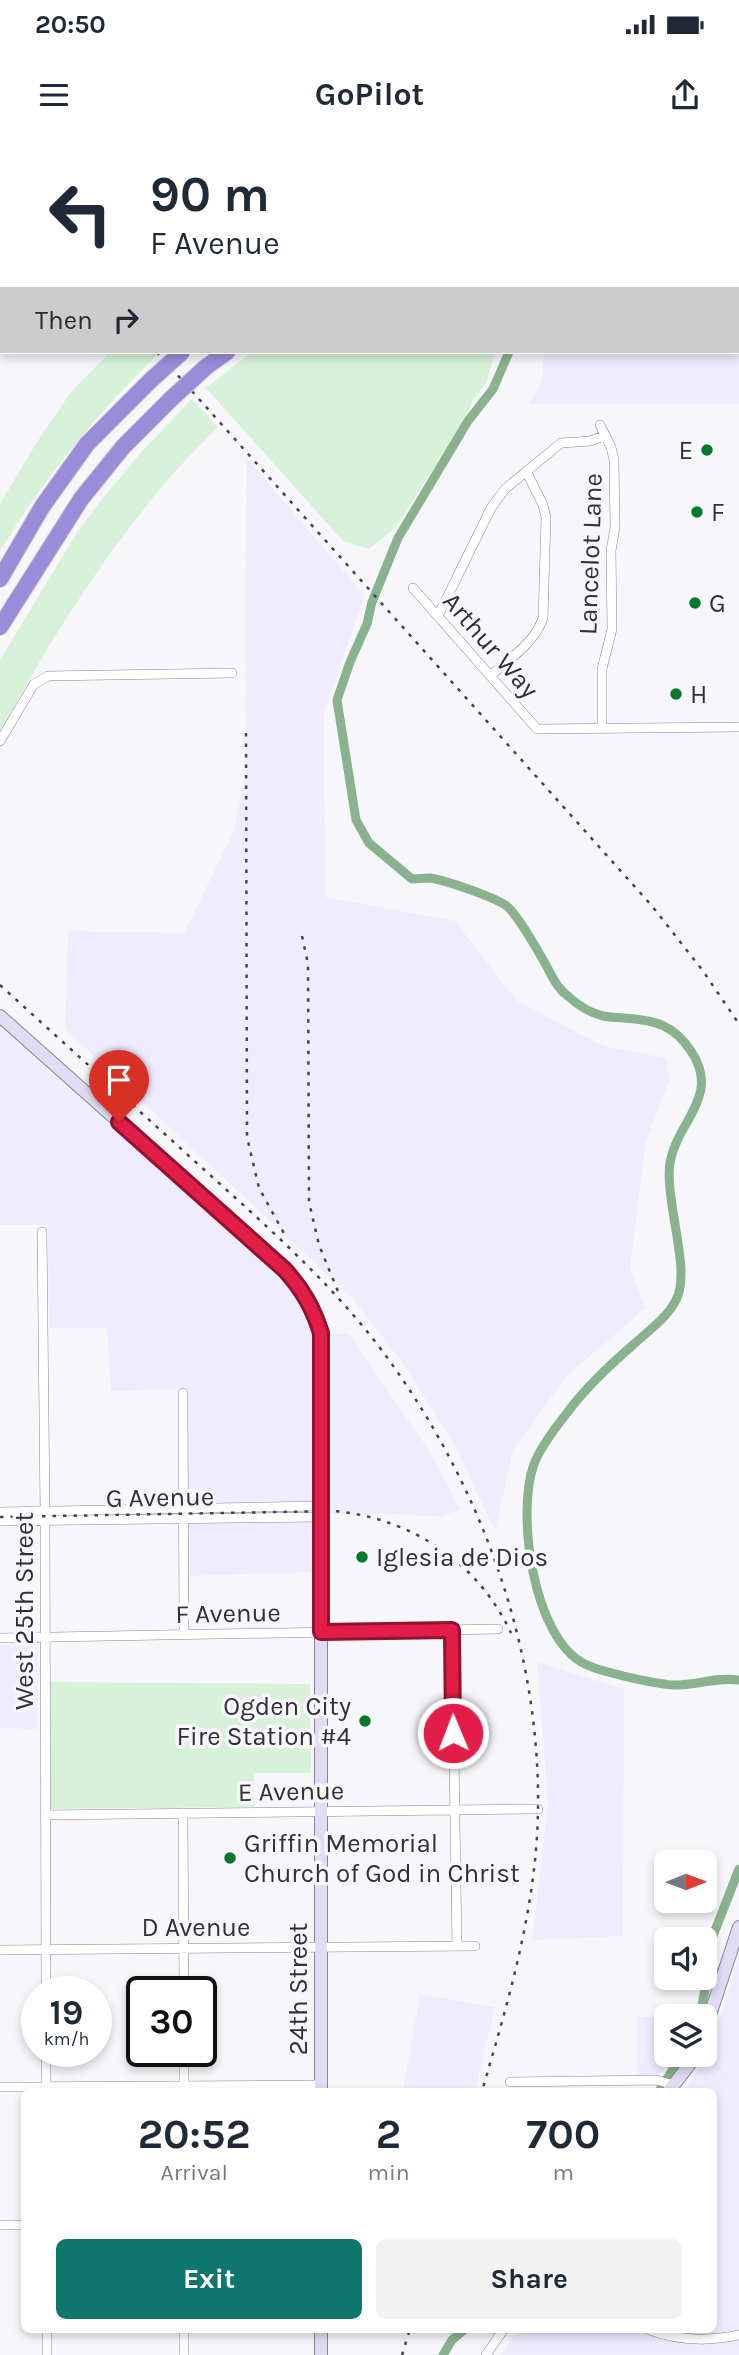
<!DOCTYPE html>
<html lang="en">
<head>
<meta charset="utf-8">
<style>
  :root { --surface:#fff; --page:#f2f2f3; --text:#1f2937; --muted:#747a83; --accent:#0f766e }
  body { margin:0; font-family:Karla,sans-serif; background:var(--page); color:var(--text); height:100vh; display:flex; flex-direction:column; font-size:26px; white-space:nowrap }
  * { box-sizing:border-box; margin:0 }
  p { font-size:23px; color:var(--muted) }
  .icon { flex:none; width:38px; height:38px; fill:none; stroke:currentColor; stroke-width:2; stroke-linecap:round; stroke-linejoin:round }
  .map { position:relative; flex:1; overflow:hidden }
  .details { position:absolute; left:21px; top:1948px; width:696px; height:245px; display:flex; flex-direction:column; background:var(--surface); border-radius:10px; box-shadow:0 4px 10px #0003 }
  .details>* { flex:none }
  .hud { position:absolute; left:0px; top:0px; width:740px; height:214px; box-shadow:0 4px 10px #0003; background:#fff; color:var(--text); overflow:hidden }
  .needle { width:46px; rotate:89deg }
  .buttons { position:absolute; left:654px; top:1710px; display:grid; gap:14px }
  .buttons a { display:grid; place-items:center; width:63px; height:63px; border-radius:10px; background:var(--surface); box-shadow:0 4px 10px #0003; font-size:35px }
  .speed { position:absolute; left:21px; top:1836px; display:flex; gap:14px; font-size:35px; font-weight:700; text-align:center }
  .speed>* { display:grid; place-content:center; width:91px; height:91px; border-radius:50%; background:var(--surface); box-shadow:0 4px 10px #0003; line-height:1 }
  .speed small { font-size:18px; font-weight:400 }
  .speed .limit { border:4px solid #111; border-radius:10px; background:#fff; color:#111 }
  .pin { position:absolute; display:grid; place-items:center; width:60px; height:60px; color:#fff; margin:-72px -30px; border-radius:50% 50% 50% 0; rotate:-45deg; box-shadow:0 0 7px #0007 }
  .pin .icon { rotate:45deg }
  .me { position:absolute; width:77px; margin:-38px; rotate:359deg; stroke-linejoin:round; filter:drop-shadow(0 0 5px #0008) }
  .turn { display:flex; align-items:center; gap:24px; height:147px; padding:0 35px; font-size:32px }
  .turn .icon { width:91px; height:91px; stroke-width:2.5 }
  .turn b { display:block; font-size:49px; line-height:60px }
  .then { display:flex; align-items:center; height:66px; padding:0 35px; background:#0003; gap:14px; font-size:26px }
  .eta { display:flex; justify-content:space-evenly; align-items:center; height:119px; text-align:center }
  .eta b { font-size:42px; font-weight:700; line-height:49px }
  .cta { display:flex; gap:14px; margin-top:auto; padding:14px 35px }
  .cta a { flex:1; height:80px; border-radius:10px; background:var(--accent); color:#fff; font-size:28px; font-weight:700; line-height:80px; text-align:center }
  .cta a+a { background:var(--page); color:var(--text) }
  .status { display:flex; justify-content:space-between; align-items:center; height:49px; padding:0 35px; background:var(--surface); direction:ltr }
  .status svg { height:19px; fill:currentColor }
  header { display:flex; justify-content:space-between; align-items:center; height:91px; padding:0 35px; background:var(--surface); font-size:32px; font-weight:700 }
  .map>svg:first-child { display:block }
  .built { fill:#efecff }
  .green { fill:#d8f2da }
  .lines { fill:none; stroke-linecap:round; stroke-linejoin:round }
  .canal { stroke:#8ab28e; stroke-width:9 }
  .street-casing { stroke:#878499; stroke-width:10 }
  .secondary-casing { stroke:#878499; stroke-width:14 }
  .highway-casing { stroke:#d2d1d3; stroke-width:18 }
  .street { stroke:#fff; stroke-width:9 }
  .secondary { stroke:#e1dcf4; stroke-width:12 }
  .highway { stroke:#9b8cda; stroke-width:16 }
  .rail { stroke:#45434c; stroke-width:2.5; stroke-dasharray:3.5 7; stroke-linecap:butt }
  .highway-bridge-casing { stroke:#d2d1d3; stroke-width:18; stroke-linecap:butt }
  .highway-bridge { stroke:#9b8cda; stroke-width:16 }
  .route-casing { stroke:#92132f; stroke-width:18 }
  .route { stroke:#e11d48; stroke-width:12 }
  .poi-dot { fill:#07792e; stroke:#f7f7fb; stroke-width:2.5 }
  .labels { text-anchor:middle; stroke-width:7; stroke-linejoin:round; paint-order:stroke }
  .poi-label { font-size:26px; fill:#312f38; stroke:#f7f7fb; text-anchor:start }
  .street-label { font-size:26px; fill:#312f38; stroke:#f7f7fb }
</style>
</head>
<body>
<div class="status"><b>20:50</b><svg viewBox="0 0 49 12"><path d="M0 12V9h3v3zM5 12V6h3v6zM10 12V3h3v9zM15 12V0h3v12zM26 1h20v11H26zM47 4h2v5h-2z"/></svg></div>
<header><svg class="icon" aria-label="menu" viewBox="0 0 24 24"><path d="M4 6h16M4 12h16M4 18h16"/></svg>GoPilot<svg class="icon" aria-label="share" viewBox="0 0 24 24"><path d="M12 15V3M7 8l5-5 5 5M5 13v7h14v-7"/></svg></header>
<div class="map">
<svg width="739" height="2215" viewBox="0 0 739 2215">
  <rect width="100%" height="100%" fill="#f7f7fb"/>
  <path class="built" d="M739,97V264H529L542,240L544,212H738Z
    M246,317L365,456L324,572L325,757L455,781L516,860L603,906L665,918L670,938L646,1001L630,1129L645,1168L566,1237L513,1310L495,1391L452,1300L399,1218L352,1158L65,889L68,791L184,793L233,693L245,638Z
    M0,888L278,1135L294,1154L312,1193L317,1432L185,1436L180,1249L111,1251L107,1188H49L48,1085H0Z
    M328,1194H349L430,1312L460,1369L441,1377L400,1374L348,1375L327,1372Z
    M0,1505H38L37,1589L0,1588Z
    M537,1522L624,1549L623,1796L532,1800L548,1664Z
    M739,1817V2215H501L519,2189H714V1951H683L697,1931L719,1881Z
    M420,1854L495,1867L475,1951H403Z
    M667,1877V1914L672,1915L670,1920L659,1935H637V1877Z"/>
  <path class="green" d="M110,212H154L157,215C94,277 46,336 0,411V364L37,302L71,252Z
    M252,212H495L487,242L473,260L467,277L395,388L369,409L343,401L206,248Z
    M192,259L218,287C152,351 103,420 54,498C35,528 19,560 0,590V520L76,394L101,360L144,309Z
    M50,1542L310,1544L311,1633H254V1667L51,1669Z"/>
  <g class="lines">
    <path class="canal" d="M293,0L295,2
      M509,212L493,249L468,281L398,398L372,462L367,484L350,522L337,560L356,680L369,703L412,739C417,739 424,738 430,738C444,740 499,758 509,768C522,782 532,801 542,818C551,833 555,847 569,857C578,865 589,872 600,875C607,878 617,877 624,878C654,880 673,884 691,911C721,956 678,980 670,1022C664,1060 692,1131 676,1160C667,1178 648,1191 634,1204C611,1224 585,1248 567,1273C555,1288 541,1306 534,1324C516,1373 533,1499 585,1524C601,1532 662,1546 679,1545C702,1544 716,1537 739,1540
      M700,1876L710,1823L709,1806L739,1729
      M659,1951L683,1914
      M443,2215L452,2200L465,2189"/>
    <defs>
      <path id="street" d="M600,285L611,307L614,320L615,387L611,411L612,489L602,529V588
        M413,448L537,589L739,587
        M438,476L491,368L505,349L561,303L590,301L604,296
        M490,536C509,519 535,503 543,478L546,377L543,365L526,331
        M0,601L34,544L48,536L232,533
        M42,1092L45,1371L46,1852
        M183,1253L184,1495
        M0,1372L320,1366
        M0,1381L321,1377
        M452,1490L457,1806
        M0,1498L498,1489
        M183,1673L184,1852
        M45,1675L538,1669
        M0,1810L475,1806
        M46,1911V1950
        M184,1911V1950
        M510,1942L656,1940L674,1945
        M0,1947L321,1945
        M0,2085H24
        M47,2189V2215
        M184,2189V2215
        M647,2189C678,2201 707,2202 739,2195
        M486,2215L504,2189"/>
      <path id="secondary" d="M0,876L285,1130C303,1150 313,1168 321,1193V1951
        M705,1890L739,1787
        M669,1951L689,1925L694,1914
        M321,2215V2189"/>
      <path id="highway" d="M690,2L695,0
        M738,6H739
        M738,36H739
        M738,69H739
        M206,227L227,212
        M0,439L42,367L87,304L151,240
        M0,487L81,359L123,307L171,259"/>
    </defs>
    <use href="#street" class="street-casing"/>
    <use href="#secondary" class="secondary-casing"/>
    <use href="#highway" class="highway-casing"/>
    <use href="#street" class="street"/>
    <use href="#secondary" class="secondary"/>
    <use href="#highway" class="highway"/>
    <path class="rail" d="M0,42L2,43
      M157,212L652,766L703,831L739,884
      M246,593L247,997L259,1048L286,1097
      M302,796L308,824L309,1062L319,1105L339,1154
      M0,845C67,906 134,966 200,1026C270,1089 342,1152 396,1230C485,1357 540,1513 538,1668C537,1765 509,1859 482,1951
      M0,1377L334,1371C411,1378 478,1422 511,1493
      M402,2215L410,2189"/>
    <defs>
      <path id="highway-bridge" d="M151,240L182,212
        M171,259L206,227"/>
    </defs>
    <use href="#highway-bridge" class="highway-bridge-casing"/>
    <use href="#highway-bridge" class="highway-bridge"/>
  </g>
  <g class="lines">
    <defs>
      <path id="route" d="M119,982L285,1130C303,1150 313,1168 321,1193V1492L452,1490L453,1593"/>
    </defs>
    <use href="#route" class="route-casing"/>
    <use href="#route" class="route"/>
  </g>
  <g class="poi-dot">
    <circle cx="707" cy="310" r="7"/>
    <circle cx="697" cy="372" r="7"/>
    <circle cx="695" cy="463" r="7"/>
    <circle cx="676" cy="554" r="7"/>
    <circle cx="362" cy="1417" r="7"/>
    <circle cx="365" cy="1581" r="7"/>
    <circle cx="230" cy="1718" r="7"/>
  </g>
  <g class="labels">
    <g class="poi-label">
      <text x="693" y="319" text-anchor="end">E</text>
      <text x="711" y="381">F</text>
      <text x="709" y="472">G</text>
      <text x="690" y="563">H</text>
      <text x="376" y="1426">Iglesia de Dios</text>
      <text x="351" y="1575" text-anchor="end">Ogden City<tspan x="351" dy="30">Fire Station #4</tspan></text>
      <text x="244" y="1712">Griffin Memorial<tspan x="244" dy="30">Church of God in Christ</tspan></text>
    </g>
    <g class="street-label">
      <text transform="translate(590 414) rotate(-88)" y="9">Lancelot Lane</text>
      <text transform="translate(491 505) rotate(49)" y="9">Arthur Way</text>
      <text transform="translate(160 1357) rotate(-1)" y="9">G Avenue</text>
      <text transform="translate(24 1471) rotate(-90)" y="9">West 25th Street</text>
      <text transform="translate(228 1473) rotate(-1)" y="9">F Avenue</text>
      <text transform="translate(291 1651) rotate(-1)" y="9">E Avenue</text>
      <text x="196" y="1796">D Avenue</text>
      <text transform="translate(298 1849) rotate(-90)" y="9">24th Street</text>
    </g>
  </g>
</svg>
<div class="buttons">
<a><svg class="needle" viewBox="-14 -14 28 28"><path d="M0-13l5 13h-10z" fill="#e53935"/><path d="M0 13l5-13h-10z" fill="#747a83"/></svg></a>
<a><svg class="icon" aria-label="sound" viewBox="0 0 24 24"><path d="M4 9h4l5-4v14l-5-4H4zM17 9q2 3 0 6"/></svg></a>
<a><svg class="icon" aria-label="layers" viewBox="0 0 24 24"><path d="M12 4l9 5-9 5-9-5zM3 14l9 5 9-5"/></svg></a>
</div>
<div class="speed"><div>19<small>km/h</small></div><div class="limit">30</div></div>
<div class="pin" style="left:119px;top:982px;background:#d93025"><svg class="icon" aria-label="arrive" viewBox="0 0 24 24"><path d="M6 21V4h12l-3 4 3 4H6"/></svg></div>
<svg class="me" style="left:453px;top:1593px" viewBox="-20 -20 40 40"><circle r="17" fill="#e11d48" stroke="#fff" stroke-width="3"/><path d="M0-11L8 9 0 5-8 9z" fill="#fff"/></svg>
<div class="hud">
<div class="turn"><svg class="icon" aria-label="left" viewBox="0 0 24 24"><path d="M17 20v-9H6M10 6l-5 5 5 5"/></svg><div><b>90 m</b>F Avenue</div></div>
<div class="then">Then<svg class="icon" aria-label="right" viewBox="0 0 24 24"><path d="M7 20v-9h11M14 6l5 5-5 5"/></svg></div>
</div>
<section class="details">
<div class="eta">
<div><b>20:52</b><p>Arrival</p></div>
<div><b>2</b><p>min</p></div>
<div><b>700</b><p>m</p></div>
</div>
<div class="cta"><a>Exit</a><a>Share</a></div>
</section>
</div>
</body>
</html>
